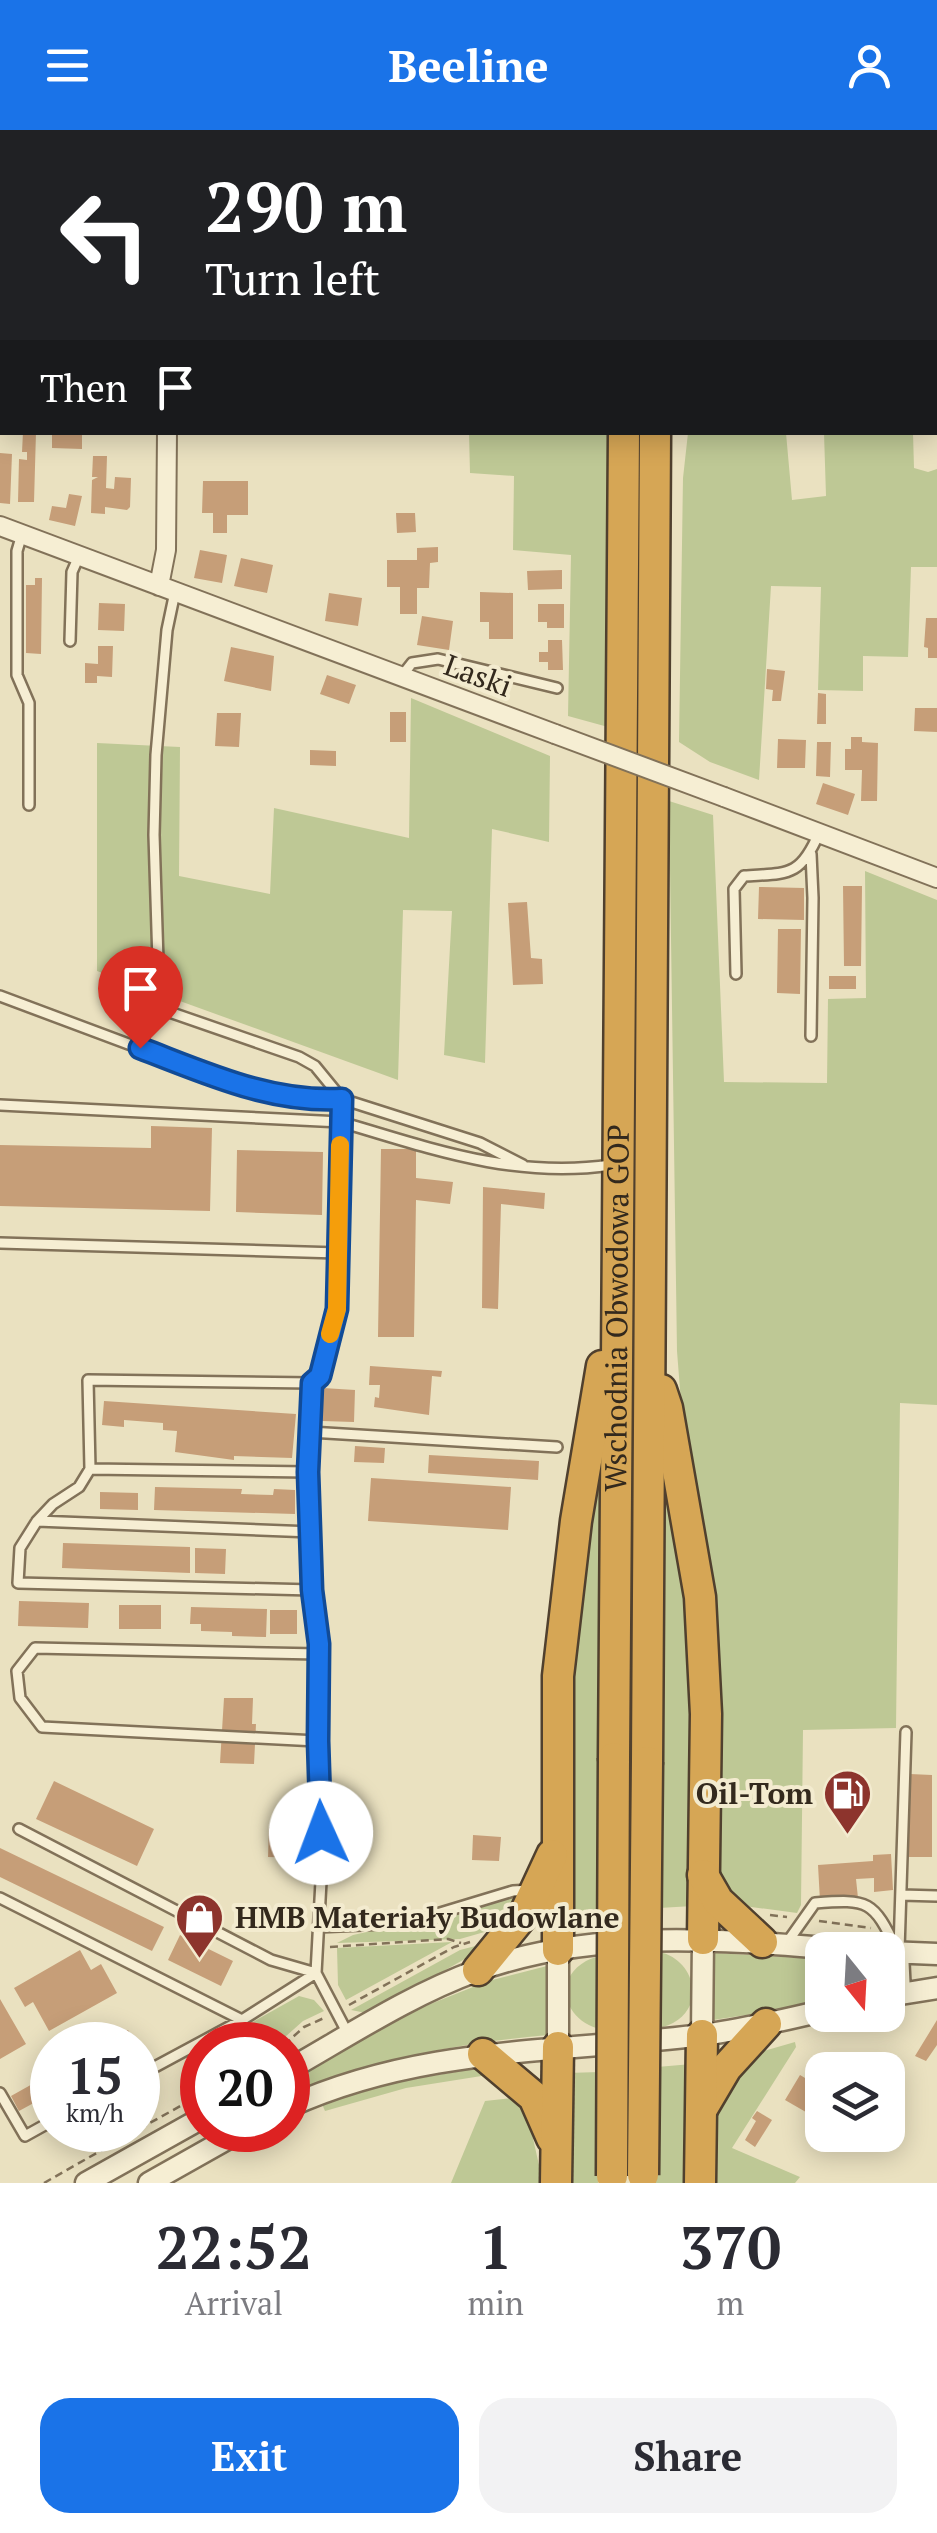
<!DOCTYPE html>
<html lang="en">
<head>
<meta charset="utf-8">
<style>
  :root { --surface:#fff; --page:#f2f2f3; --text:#2b2b33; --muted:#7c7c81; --accent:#1a73e8 }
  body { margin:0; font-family:"PT Serif",serif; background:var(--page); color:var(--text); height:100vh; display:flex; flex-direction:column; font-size:38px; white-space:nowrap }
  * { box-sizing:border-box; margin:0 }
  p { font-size:32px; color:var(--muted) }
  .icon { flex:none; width:55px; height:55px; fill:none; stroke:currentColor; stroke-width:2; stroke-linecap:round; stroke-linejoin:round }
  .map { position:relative; height:2053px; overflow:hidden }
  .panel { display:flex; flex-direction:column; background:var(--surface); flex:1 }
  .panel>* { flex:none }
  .guide { position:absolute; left:0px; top:0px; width:938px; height:305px; box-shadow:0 5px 25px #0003; background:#202124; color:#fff; overflow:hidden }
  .needle { width:65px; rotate:162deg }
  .buttons { position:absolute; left:805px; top:1802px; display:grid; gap:20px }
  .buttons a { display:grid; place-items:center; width:100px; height:100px; border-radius:20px; background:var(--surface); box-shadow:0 5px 25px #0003; font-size:50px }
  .speed { position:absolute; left:30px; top:1892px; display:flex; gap:20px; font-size:50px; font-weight:700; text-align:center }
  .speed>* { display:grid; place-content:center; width:130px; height:130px; border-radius:50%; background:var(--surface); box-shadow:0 5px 25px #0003; line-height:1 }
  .speed small { font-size:25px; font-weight:400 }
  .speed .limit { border:15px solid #d22; background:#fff; color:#111 }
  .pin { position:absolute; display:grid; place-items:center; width:85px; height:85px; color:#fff; margin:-102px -42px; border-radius:50% 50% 50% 0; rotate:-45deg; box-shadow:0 0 10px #0007 }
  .pin .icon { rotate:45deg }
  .me { position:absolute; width:110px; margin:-55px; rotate:358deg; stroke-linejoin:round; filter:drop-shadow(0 0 8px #0008) }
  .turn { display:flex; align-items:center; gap:35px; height:210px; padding:0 40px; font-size:45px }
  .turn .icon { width:130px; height:130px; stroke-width:2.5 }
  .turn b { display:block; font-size:70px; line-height:85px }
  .then { display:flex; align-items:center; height:95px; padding:0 40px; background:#0003; gap:20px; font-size:38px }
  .eta { display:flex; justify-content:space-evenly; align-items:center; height:170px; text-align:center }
  .eta b { font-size:60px; font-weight:800; line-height:70px }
  .cta { display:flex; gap:20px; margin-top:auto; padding:20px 40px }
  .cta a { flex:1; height:115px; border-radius:30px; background:var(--accent); color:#fff; font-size:40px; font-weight:800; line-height:115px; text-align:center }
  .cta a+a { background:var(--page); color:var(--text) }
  header { display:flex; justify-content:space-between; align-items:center; height:130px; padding:0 40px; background:var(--accent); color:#fff; font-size:45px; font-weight:800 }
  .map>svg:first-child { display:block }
  .green { fill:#bec895 }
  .building { fill:#c69e78 }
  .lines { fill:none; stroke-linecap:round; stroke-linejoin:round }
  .service-casing { stroke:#827259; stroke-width:14 }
  .minor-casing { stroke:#827259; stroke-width:22 }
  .tertiary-casing { stroke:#827259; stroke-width:25 }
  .motorway-casing { stroke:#50402e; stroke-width:35 }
  .path { stroke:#827259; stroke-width:2.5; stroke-dasharray:8 5; stroke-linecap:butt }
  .service { stroke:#f6eed3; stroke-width:9 }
  .minor { stroke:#f6eed3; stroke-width:18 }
  .tertiary { stroke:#f6eed3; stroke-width:20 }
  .motorway { stroke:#d6a655; stroke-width:30 }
  .minor-bridge-casing { stroke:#827259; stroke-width:22; stroke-linecap:butt }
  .motorway-bridge-casing { stroke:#50402e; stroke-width:35; stroke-linecap:butt }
  .minor-bridge { stroke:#f6eed3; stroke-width:18 }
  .motorway-bridge { stroke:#d6a655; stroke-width:30 }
  .route-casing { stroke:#114b97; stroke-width:25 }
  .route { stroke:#1a73e8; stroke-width:18 }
  .slow { stroke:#f59e0b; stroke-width:18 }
  .labels { text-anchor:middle; stroke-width:8; stroke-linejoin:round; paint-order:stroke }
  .street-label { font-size:30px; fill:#33291d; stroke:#f3ebcf }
  .poi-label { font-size:30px; font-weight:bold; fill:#33291d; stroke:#f3ebcf; text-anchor:end }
</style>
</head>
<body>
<header><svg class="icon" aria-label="menu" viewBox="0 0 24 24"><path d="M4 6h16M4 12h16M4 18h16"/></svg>Beeline<svg class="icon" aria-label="person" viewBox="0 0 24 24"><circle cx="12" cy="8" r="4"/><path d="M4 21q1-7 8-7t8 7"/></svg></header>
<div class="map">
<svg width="937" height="2053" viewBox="0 0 937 2053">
  <rect width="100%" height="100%" fill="#eae1c0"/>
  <path class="green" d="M469,303H609L608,597L568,586L571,425L513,420L514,346L470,343Z
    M688,303H786L792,370L826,366L824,303H913L914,338L928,342L937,339V437H911L908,527L863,526V561L818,560L821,457L771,456L759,650L710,632L679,612L683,348Z
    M411,568L550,626L549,712L492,699L485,933L444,925L452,781L403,780L398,950L97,841V613L180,617L179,746L270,764L274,678L409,708Z
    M669,671L713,685L724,952L827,953L828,869L866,868L865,741L937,770V1275L900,1273L896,1598L803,1600L801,1775L797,1783L729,1774L719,1761L677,1221Z
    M665,1321L694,1521L693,1776L659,1778L663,1478L660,1323Z
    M602,1330L601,1783L567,1785L568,1560L596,1334Z
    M518,1764L502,1797L460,1809L337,1813L353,1805L445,1785Z
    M452,1812L346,1870L338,1855L337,1818Z
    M487,1813L470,1826L377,1879L366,1883L351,1880L460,1820Z
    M663,1823C694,1832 706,1875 673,1893C656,1902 632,1899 613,1900C572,1902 546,1854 586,1831C602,1822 643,1824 663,1823Z
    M713,1823L822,1829V1867L786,1879L713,1890Z
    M547,1836L548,1905C456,1913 372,1930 288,1966V1951L418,1879L488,1851Z
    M299,1866L314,1870L324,1881L303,1891L276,1915H260L242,1898Z
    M795,1912L796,1917L732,2018L800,2047L795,2053H711L716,1973L743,1927Z
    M692,1934L689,2053H654L657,1937Z
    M473,1939L494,1944L406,1958L325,1981L322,1974L391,1953Z
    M600,1942L598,2053H565L567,1943Z
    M513,1968L528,1986L543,2053H451L485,1971Z"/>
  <path class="building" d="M23,302H36L34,372H18L19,329L27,330V322H22Z
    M52,302H82V319L52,318Z
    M0,323L12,324L10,374L0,373Z
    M93,326H107L106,358L114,359L115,347L131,348L130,377L127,380L105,377V384L91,383L92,350L98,347H92Z
    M203,351H248V385H227V403H213V383H202Z
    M69,364L82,366L75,396L49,390L52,376L66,378Z
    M396,383H415L416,402L397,403Z
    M438,417V432L430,433L429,458H417V484H400V457H387V430H417V418Z
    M200,420L227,425L222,453L194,448Z
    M241,428L273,435L267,463L234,456Z
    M562,440V459L528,460L527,441Z
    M35,448H42L41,524L26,523V455H35Z
    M480,462L513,463V509H489V492H480Z
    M329,463L362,468L358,496L325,491Z
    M99,473L125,474L124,501L98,500Z
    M538,474H564V498H547V492H538Z
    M422,486L453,491L449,520L417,515Z
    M926,488H937V528H928V518L924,517Z
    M548,510H562L563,540H548V532H539V522H548Z
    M98,516H113L112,547L97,546V553H85V533L98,534Z
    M231,517L274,526L271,561L224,551Z
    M767,539L785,541L781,571H772L773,560L766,559Z
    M327,545L356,555L349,574L320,564Z
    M818,563L826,564V594H817Z
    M915,578H937V602L914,601Z
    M390,582H406V612H390Z
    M217,583H241L239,617L215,616Z
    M851,607H862V612L878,613L877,671H861L862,640H845V619H851Z
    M778,609L806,610L805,638H777Z
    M817,612H831L830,647L816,646Z
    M310,620L336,621V636L310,635Z
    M823,653L855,664L848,685L816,674Z
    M843,756H862L861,836H844Z
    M759,757L804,758V790L758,789Z
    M527,772L531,828L542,829L543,854L513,855L508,773Z
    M778,799H801L800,864L777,863Z
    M829,846H856V859H829Z
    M151,996L212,998L210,1081L0,1076V1015L151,1018Z
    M381,1019H416V1048L453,1052L450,1074L416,1070L414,1207H378Z
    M237,1020L323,1022L322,1085L236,1082Z
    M483,1057L545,1063L544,1079L501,1074L498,1179L482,1178Z
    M370,1236L442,1241L441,1247L432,1246L429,1285L374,1277L375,1267L379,1268L380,1255H369Z
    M323,1258L355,1260L354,1292L322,1291Z
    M104,1271L296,1284L292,1328L234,1326V1330L175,1322L177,1301L163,1300V1293L124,1290V1297L102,1295Z
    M355,1316L385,1318L384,1333L354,1332Z
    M429,1325L539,1331L538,1350L428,1343Z
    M371,1348L511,1357L508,1400L368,1391Z
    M155,1357L242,1359L241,1364L273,1365L274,1359L295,1360V1384L154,1380Z
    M100,1362L138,1363V1380L100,1379Z
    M63,1413L190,1417V1443L62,1438Z
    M195,1418L226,1419L225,1444L195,1443Z
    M19,1471L89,1473L88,1498L18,1496Z
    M119,1475H161V1499H119Z
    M191,1477L267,1479L266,1507L232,1506V1502L201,1501V1494H190Z
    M270,1480H297V1504H270Z
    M224,1568H253L252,1594H256L254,1634L220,1633Z
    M910,1644L932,1645V1727H905L906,1677H910Z
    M54,1651L154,1699L137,1736L36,1689Z
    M269,1697H310V1728L268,1727Z
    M473,1705L501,1707L499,1731L472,1730Z
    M0,1718L164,1797L152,1821L0,1747Z
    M891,1724L893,1760L874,1762V1748L856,1749L858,1768L820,1771L818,1735L873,1731V1725Z
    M180,1805L233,1831L221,1856L168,1830Z
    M80,1820L91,1840L101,1834L117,1863L49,1901L33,1872L25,1877L14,1858Z
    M0,1869L26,1914L0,1929Z
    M937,1890V1915L926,1931L915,1926Z
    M128,1900L137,1915H102Z
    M893,1935L905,1941L893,1962L888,1959V1945Z
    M52,1943V1963L19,1981L11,1966Z
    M800,1945L822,1958V1982L818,1989L785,1970Z
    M757,1981L772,1990L755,2017L745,2010L756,1991L752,1988Z"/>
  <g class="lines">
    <defs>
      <path id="service" d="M326,0L335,2
        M466,2V0
        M550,2V0
        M22,404L17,421V545L29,573V675
        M70,511L72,442L79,426
        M401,547L412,533L438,529L557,558
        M736,844L734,759L744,746C787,743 800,748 819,703
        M0,866L254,961L317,971L342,969L341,992C432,1019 515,1049 611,1035
        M155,877L299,927L315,936L342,969L480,1013L523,1035
        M811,906L813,768L811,724
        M140,918L159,863L154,705L156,625L167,500L175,462
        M0,975L341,992L337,1179L320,1246L312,1253L308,1342L312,1460L319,1514L317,1611L322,1733L316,1843L348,1904
        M0,1113L338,1123
        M310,1302L557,1317
        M90,1339L308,1342
        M37,1391L312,1402
        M312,1460L18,1453L20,1418L37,1391L53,1374L79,1357L90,1339L88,1250L312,1253
        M317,1611L42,1597L20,1568L17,1541L35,1518L319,1524
        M19,1699L271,1830L316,1843L242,1890L138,1946
        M901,1765L937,1766
        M0,1768L242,1890
        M318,1797L407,1793L513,1761L530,1760
        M786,1814L815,1773C869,1769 873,1770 897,1820
        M899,1820L906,1602
        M0,1963L25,2006L52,1991"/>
      <path id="minor" d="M169,2V0
        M0,396L555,604
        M159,456L166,420L167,302
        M724,667L937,748"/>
      <path id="tertiary" d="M888,1822L937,1824
        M898,1823L900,1863
        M888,1866L937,1858
        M702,1905L703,1809
        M558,1917V1820
        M288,1940C348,1906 410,1865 476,1841C597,1797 726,1810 852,1820
        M288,1977C422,1916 559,1923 702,1905C743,1900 783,1890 822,1881
        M86,2053L202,1988
        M149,2053L243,2000"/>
      <g id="motorway">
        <path d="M627,2V0"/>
        <path d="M657,2V0"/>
        <path d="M661,1260L667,1278L700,1467L706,1584L703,1809"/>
        <path id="s1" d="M614,1628L624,302"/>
        <path d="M647,1632L655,302"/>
        <path d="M703,1745L718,1771L762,1812"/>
        <path d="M558,1820V1546L576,1391L602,1236"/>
        <path d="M478,1840L526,1781L552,1725"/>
        <path d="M483,1924L534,1967L552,2008"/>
        <path d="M703,1977L726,1938L766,1894"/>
        <path d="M556,2053L558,1917"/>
        <path d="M700,2053L702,1905"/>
      </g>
    </defs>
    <use href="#service" class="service-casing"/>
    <use href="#minor" class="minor-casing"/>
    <use href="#tertiary" class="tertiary-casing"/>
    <use href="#motorway" class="motorway-casing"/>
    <path class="path" d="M770,1785L787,1787
      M819,1791L871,1798
      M330,1817L448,1809L461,1813
      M349,1875L454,1817L470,1812
      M284,1915L304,1897L324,1888
      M139,1999L202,1964
      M44,2053L137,2000"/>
    <use href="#service" class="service"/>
    <use href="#minor" class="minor"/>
    <use href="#tertiary" class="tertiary"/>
    <use href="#motorway" class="motorway"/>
    <defs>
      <path id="minor-bridge" d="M555,604L724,667"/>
      <path id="motorway-bridge" d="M643,2045L647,1632
        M612,2046L614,1628"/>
    </defs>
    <use href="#minor-bridge" class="minor-bridge-casing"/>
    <use href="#motorway-bridge" class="motorway-bridge-casing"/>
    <use href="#minor-bridge" class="minor-bridge"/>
    <use href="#motorway-bridge" class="motorway-bridge"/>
  </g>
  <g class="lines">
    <defs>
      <path id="route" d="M140,918C206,943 270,973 342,969L337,1179L320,1246L312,1253L308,1342L312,1460L319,1514L318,1611L321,1703"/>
    </defs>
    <use href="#route" class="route-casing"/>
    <use href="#route" class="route"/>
    <path class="slow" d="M330,1204L337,1179L340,1015"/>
  </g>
  <defs>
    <symbol id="fuel-pin" viewBox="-11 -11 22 30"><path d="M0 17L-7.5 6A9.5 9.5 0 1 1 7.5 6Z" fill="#8d342d" stroke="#f3ebcf"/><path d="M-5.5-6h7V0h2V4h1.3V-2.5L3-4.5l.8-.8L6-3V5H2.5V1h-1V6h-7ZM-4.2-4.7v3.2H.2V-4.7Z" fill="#fff"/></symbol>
    <symbol id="shop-pin" viewBox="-11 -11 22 30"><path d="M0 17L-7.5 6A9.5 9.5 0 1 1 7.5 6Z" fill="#8d342d" stroke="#f3ebcf"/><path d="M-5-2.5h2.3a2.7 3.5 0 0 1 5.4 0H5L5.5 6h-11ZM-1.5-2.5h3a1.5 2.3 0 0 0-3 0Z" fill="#fff"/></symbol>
  </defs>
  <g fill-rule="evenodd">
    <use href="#fuel-pin" x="820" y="1636" width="55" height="75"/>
    <use href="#shop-pin" x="172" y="1760" width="55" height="75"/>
  </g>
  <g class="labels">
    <g class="street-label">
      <text transform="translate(478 546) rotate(20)" y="10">Laski</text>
      <text dy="10" stroke="none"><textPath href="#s1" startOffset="450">Wschodnia Obwodowa GOP</textPath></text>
    </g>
    <g class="poi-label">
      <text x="813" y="1674">Oil-Tom</text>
      <text x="235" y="1798" text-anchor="start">HMB Materiały Budowlane</text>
    </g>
  </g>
</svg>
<div class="buttons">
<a><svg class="needle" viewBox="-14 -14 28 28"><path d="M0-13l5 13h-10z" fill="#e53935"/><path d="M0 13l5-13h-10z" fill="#7c7c81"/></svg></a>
<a><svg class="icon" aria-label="layers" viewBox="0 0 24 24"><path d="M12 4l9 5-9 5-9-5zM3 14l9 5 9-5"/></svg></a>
</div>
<div class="speed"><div>15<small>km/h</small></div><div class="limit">20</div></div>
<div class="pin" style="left:140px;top:918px;background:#d93025"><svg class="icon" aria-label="arrive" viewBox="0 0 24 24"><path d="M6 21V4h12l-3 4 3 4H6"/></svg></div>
<svg class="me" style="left:321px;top:1703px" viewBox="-20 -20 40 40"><circle r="19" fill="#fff"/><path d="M0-13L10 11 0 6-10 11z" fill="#1a73e8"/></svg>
<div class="guide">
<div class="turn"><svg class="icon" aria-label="left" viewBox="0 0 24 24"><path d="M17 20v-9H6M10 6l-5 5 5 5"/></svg><div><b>290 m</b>Turn left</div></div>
<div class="then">Then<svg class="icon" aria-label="arrive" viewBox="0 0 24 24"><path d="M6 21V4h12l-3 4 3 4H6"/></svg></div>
</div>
</div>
<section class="panel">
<div class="eta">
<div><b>22:52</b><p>Arrival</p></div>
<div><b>1</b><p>min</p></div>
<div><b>370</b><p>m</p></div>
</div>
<div class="cta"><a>Exit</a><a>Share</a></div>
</section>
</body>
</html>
